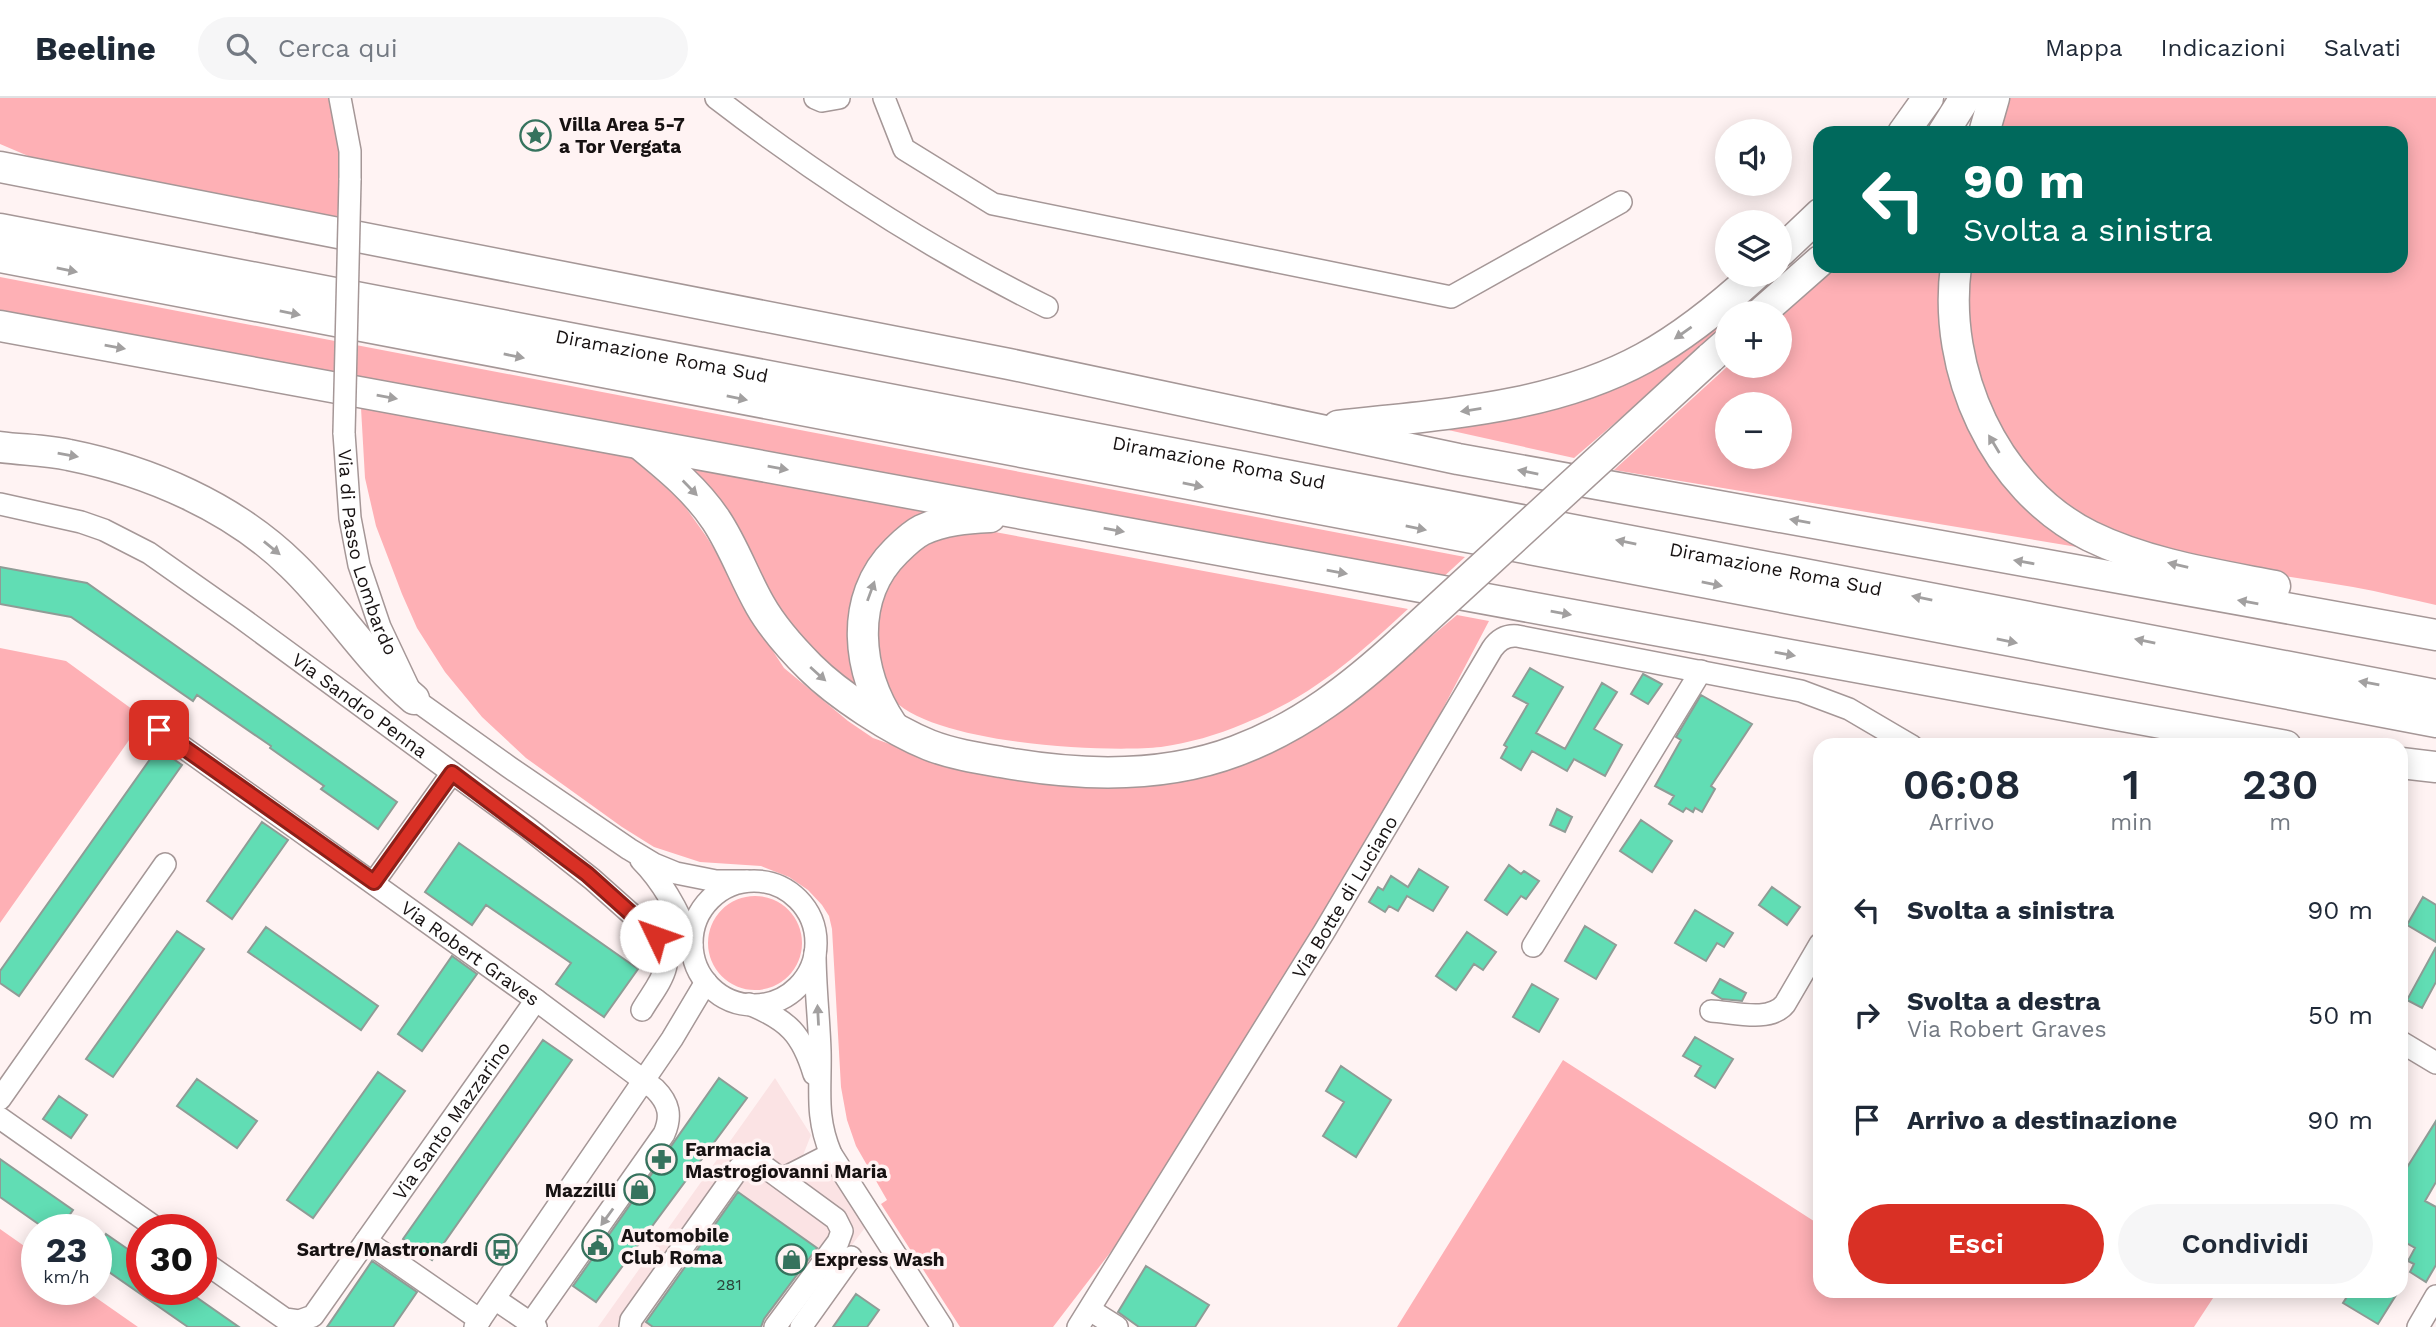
<!DOCTYPE html>
<html lang="it">
<head>
<meta charset="utf-8">
<style>
  :root { --surface:#fff; --page:#f6f6f7; --text:#1f2937; --muted:#747a83; --line:#e0e1e3; --accent:#d93025 }
  body { margin:0; font-family:"Work Sans",sans-serif; background:var(--page); color:var(--text); height:100vh; display:flex; flex-direction:column; font-size:26px; white-space:nowrap }
  * { box-sizing:border-box; margin:0 }
  p { font-size:23px; color:var(--muted) }
  .icon { flex:none; width:38px; height:38px; fill:none; stroke:currentColor; stroke-width:2; stroke-linecap:round; stroke-linejoin:round }
  .map { position:relative; flex:1; overflow:hidden }
  .drawer { position:absolute; left:1813px; top:640px; width:595px; height:560px; display:flex; flex-direction:column; background:var(--surface); border-radius:21px; box-shadow:0 4px 18px #0003 }
  .drawer>* { flex:none }
  .guide { position:absolute; left:1813px; top:28px; width:595px; height:147px; border-radius:21px; box-shadow:0 4px 18px #0003; background:#00695c; color:#fff; overflow:hidden }
  .fabs { position:absolute; left:1715px; top:21px; display:grid; gap:14px }
  .fabs a { display:grid; place-items:center; width:77px; height:77px; border-radius:50%; background:var(--surface); box-shadow:0 4px 18px #0003; font-size:35px }
  .speed { position:absolute; left:21px; top:1116px; display:flex; gap:14px; font-size:35px; font-weight:700; text-align:center }
  .speed>* { display:grid; place-content:center; width:91px; height:91px; border-radius:50%; background:var(--surface); box-shadow:0 4px 18px #0003; line-height:1 }
  .speed small { font-size:18px; font-weight:400 }
  .speed .limit { border:10px solid #d22; background:#fff; color:#111 }
  .pin { position:absolute; display:grid; place-items:center; width:60px; height:60px; color:#fff; margin:-30px; border-radius:14px; box-shadow:0 4px 10px #0006 }
  .me { position:absolute; width:77px; margin:-38px; rotate:312deg; stroke-linejoin:round; filter:drop-shadow(0 0 5px #0008) }
  .turn { display:flex; align-items:center; gap:24px; height:147px; padding:0 35px; font-size:32px }
  .turn .icon { width:91px; height:91px; stroke-width:2.5 }
  .turn b { display:block; font-size:49px; line-height:60px }
  .eta { display:flex; justify-content:space-evenly; align-items:center; height:119px; text-align:center }
  .eta b { font-size:42px; font-weight:600; line-height:49px }
  .action { display:flex; gap:14px; margin-top:auto; padding:14px 35px }
  .action a { flex:1; height:80px; border-radius:42px; background:var(--accent); color:#fff; font-size:28px; font-weight:600; line-height:80px; text-align:center }
  .action a+a { background:var(--page); color:var(--text) }
  ul { padding:0; list-style:none }
  li { display:flex; align-items:center; gap:21px; height:105px; padding:0 35px }
  li div { flex:1 }
  li b { display:block; font-size:26px }
  li em { font-style:normal }
  header { display:flex; align-items:center; gap:42px; box-sizing:border-box; height:98px; padding:0 35px; background:var(--surface); border-bottom:2px solid var(--line) }
  header strong { font-size:33px }
  nav { display:flex; gap:38px; margin-inline-start:auto; font-size:24px }
  .search { width:490px; height:63px; background:var(--page); display:flex; align-items:center; gap:18px; box-sizing:border-box; padding:0 24px; border-radius:38px; color:var(--muted); font-size:26px }
  .map>svg:first-child { display:block }
  .built { fill:#fbe3e4 }
  .green { fill:#feb0b5; fill-rule:evenodd }
  .building { fill:#61ddb4; stroke:#8f9c96; stroke-width:2 }
  .lines { fill:none; stroke-linecap:round; stroke-linejoin:round }
  .minor-casing { stroke:#a59797; stroke-width:24 }
  .highway-casing { stroke:#a59797; stroke-width:33 }
  .minor { stroke:#fff; stroke-width:21 }
  .highway { stroke:#fff; stroke-width:30 }
  .minor-bridge-casing { stroke:#a59797; stroke-width:24; stroke-linecap:butt }
  .highway-bridge-casing { stroke:#a59797; stroke-width:33; stroke-linecap:butt }
  .minor-bridge { stroke:#fff; stroke-width:21 }
  .highway-bridge { stroke:#fff; stroke-width:30 }
  .oneway { fill:#a2a0a0 }
  .route-casing { stroke:#8d1f18; stroke-width:18 }
  .route { stroke:#d93025; stroke-width:12 }
  .labels { text-anchor:middle; stroke-width:7; stroke-linejoin:round; paint-order:stroke }
  .number-label { font-size:16px; fill:#2a453a }
  .poi-label { font-size:19px; font-weight:bold; fill:#171212; stroke:#fff3f3; text-anchor:start }
  .street-label { font-size:19px; fill:#171212; stroke:#fff3f3 }
</style>
</head>
<body>
<header>
<strong>Beeline</strong>
<div class="search"><svg class="icon" aria-label="search" viewBox="0 0 24 24"><circle cx="10" cy="10" r="6"/><path d="M15 15l6 6"/></svg>Cerca qui</div>
<nav><a>Mappa</a><a>Indicazioni</a><a>Salvati</a></nav>
</header>
<div class="map">
<svg width="2436" height="1229" viewBox="0 0 2436 1229">
  <rect width="100%" height="100%" fill="#fff3f3"/>
  <path class="built" d="M775,980L811,1037L802,1060L813,1079H837L867,1127L790,1229H598Z"/>
  <path class="green" d="M0,0H330C342,41 340,81 338,123L40,63L0,46Z
    M2010,0H2436V507C2408,501 2381,494 2353,489C2290,478 2226,471 2164,454C2151,450 2137,443 2125,438C2029,399 1978,318 1967,216C1965,200 1966,184 1966,168H2401V35H2000Z
    M1837,168H1944L1958,285L2095,452L1614,372L1728,268H1780V220ZM1727,306H1780V359H1727Z
    M0,179L1465,459L1440,482L0,212Z
    M1727,217V229L1574,360L1439,330Z
    M361,310L632,360L681,403L706,438L728,473L750,518L784,570L848,623L873,640L912,654L1051,677L1308,634L1352,605L1457,517L1489,523L1409,675L1294,868L1126,1134L1053,1229H960L881,1106L887,1102L856,1048L847,1022L841,989L832,831L829,818L822,807L808,792L789,779L761,768L700,764L654,749L622,729L526,660L482,619L445,574L417,530L402,496L376,428L365,380Z
    M687,365L937,416L881,451L862,590L834,574L813,557L774,506L727,410L694,377Z
    M984,432L1408,511C1355,560 1311,599 1243,626C1217,637 1189,645 1161,649C1103,655 927,646 890,598C885,591 877,577 876,569C873,550 879,511 880,489L926,440Z
    M0,550L66,563L136,614L139,628L0,825Z
    M708 845a47 47 0 1 1 94 0a47 47 0 1 1-94 0Z
    M1563,962L1820,1127V1194H2217L2194,1229H1397Z
    M0,1131L37,1157V1192H85L138,1229H0Z"/>
  <path class="building" d="M0,469L87,485L397,704L378,731L321,691L324,688L270,650L271,648L197,597L193,603L71,519L0,506Z
    M1530,570L1563,589L1536,635L1565,651L1602,585L1617,594L1594,631L1622,647L1605,678L1574,661L1567,673L1532,653L1521,672L1501,660L1507,649L1504,647L1528,606L1513,598Z
    M1643,576L1662,586L1648,606L1631,596Z
    M1701,597L1752,626L1711,688L1715,691L1702,714L1695,710L1693,714L1686,710L1683,714L1669,706L1674,698L1655,688L1681,642L1676,639Z
    M158,650L182,667L19,898L0,885V873Z
    M1557,711L1572,719L1565,734L1550,727Z
    M1641,722L1672,743L1652,774L1620,753Z
    M262,724L288,742L232,821L207,803Z
    M459,745L638,871L604,919L556,886L571,865L486,807L472,827L425,794Z
    M1509,767L1521,776L1524,773L1539,783L1526,801L1521,798L1507,817L1485,802Z
    M1419,771L1448,789L1433,813L1407,798L1398,813L1389,808L1385,814L1369,804L1378,789L1383,792L1391,778L1408,789Z
    M1772,789L1800,809L1787,827L1759,807Z
    M2423,799L2436,807V844L2407,827Z
    M1695,812L1733,835L1724,849L1717,845L1706,863L1675,845Z
    M1585,828L1616,847L1596,881L1565,863Z
    M266,829L378,908L361,932L248,854Z
    M177,833L204,851L113,979L86,961Z
    M1467,834L1496,854L1483,872L1474,866L1456,892L1436,878Z
    M2436,849V884L2422,910L2407,902Z
    M452,858L477,876L422,953L398,936Z
    M1720,881L1746,895L1742,903L1722,901L1712,895Z
    M1532,886L1558,901L1539,934L1513,919Z
    M1695,939L1733,961L1715,990L1695,978L1701,968L1683,958Z
    M543,942L572,962L432,1162L403,1141Z
    M1341,968L1391,1002L1356,1059L1323,1038L1344,1004L1326,993Z
    M378,974L405,993L313,1120L287,1102Z
    M719,980L747,1000L596,1204L573,1188Z
    M197,981L257,1023L237,1050L177,1008Z
    M59,998L87,1017L71,1040L43,1021Z
    M2436,1023V1084L2425,1103L2436,1109V1167L2426,1184L2410,1174L2414,1166L2408,1163L2415,1150L2401,1142V1079Z
    M0,1061L73,1112L59,1132H47L0,1099Z
    M738,1094L817,1150L764,1221L761,1229H653L646,1224Z
    M106,1136L142,1161V1192H186L239,1229H188L96,1165V1150Z
    M372,1163L417,1194L393,1229H327Z
    M1146,1168L1209,1207L1195,1229H1139L1118,1214Z
    M2350,1194H2398L2378,1226L2343,1205Z
    M856,1196L879,1212L867,1229H833Z"/>
  <g class="lines">
    <defs>
      <g id="minor">
        <path d="M340,0L350,53V82"/>
        <path d="M716,0C820,80 929,151 1047,209"/>
        <path d="M815,0L822,3L839,0"/>
        <path d="M884,0L904,51L993,106L1451,199L1621,104"/>
        <path id="s1" d="M344,335L350,420L359,467L380,529L414,601L509,669L629,751L654,766L676,775L716,783H747"/>
        <path id="s2" d="M0,406L81,424L104,432L149,455L240,519L529,731L592,781L656,838C681,863 656,888 642,912"/>
        <path id="s3" d="M159,632L536,902L655,991C669,1005 672,1018 664,1036L528,1229"/>
        <path d="M641,762C665,786 680,816 692,847"/>
        <circle cx="754" cy="845" r="62"/>
        <path d="M374,784L452,675"/>
        <path d="M1533,848L1701,573"/>
        <path d="M815,855C815,888 819,920 820,953C821,992 815,1018 831,1056L942,1229"/>
        <path d="M749,906C788,922 802,936 814,976"/>
        <path d="M1711,913C1733,914 1770,925 1785,906L1820,846"/>
        <path d="M2401,944L2436,965"/>
        <path d="M0,1001L165,766"/>
        <path d="M0,1020L159,1132"/>
        <path d="M782,1081L831,1056"/>
        <path d="M366,1143L480,1222"/>
        <path id="s4" d="M201,1162L285,1221L299,1223L313,1218L536,902"/>
        <path d="M495,1201L536,1229"/>
        <path d="M1090,1212L1117,1229"/>
        <path d="M475,1229L672,941L706,884"/>
        <path d="M630,1229L631,1222L739,1070L745,1065L758,1064L836,1121L842,1133L838,1144L775,1229"/>
        <path d="M801,1229L851,1159"/>
        <path id="s5" d="M1078,1229L1324,834L1492,551C1498,542 1506,537 1517,538L1801,593L1849,611L1912,648"/>
        <path d="M2418,1229L2436,1198"/>
      </g>
      <g id="highway">
        <path d="M1903,35L1928,0"/>
        <path d="M1943,35L1965,0"/>
        <path d="M1984,35L1994,0"/>
        <path d="M0,69L1009,266L1458,361L2436,537"/>
        <path id="s6" d="M0,131L2436,597"/>
        <path d="M1780,154L1820,116"/>
        <path d="M0,159L2436,624"/>
        <path d="M1956,168C1942,272 1994,390 2090,438C2147,466 2213,476 2275,488"/>
        <path d="M1761,215L1820,163"/>
        <path d="M0,228L2286,648"/>
        <path d="M1710,260L1727,245"/>
        <path d="M1338,328C1441,316 1551,311 1644,260C1684,238 1721,208 1755,177"/>
        <path d="M641,347C669,370 696,392 716,422C734,449 744,479 760,507C773,530 791,550 810,569C838,597 892,632 929,647C952,656 977,660 1001,664C1078,678 1162,681 1236,653C1301,629 1353,588 1403,542"/>
        <path d="M0,349C23,352 47,352 69,357C149,373 233,409 292,467C336,509 367,562 414,601"/>
        <path d="M892,627C857,575 848,500 896,453C904,445 912,437 922,432C943,422 967,420 990,419"/>
        <path d="M2401,665L2436,669"/>
      </g>
    </defs>
    <use href="#minor" class="minor-casing"/>
    <use href="#highway" class="highway-casing"/>
    <use href="#minor" class="minor"/>
    <use href="#highway" class="highway"/>
    <defs>
      <path id="minor-bridge" d="M344,335L350,82"/>
      <path id="highway-bridge" d="M1403,542L1710,260"/>
    </defs>
    <use href="#minor-bridge" class="minor-bridge-casing"/>
    <use href="#highway-bridge" class="highway-bridge-casing"/>
    <use href="#minor-bridge" class="minor-bridge"/>
    <use href="#highway-bridge" class="highway-bridge"/>
  </g>
  <defs><path id="oneway-solid" d="M-6-.8H1V-3.2L6.5 0L1 3.2V.8H-6Z" transform="scale(1.75)"/></defs>
  <g class="oneway">
    <use href="#oneway-solid" transform="translate(67 172) rotate(11)"/>
    <use href="#oneway-solid" transform="translate(290 215) rotate(11)"/>
    <use href="#oneway-solid" transform="translate(1683 235) rotate(145)"/>
    <use href="#oneway-solid" transform="translate(115 249) rotate(10)"/>
    <use href="#oneway-solid" transform="translate(514 258) rotate(11)"/>
    <use href="#oneway-solid" transform="translate(387 299) rotate(10)"/>
    <use href="#oneway-solid" transform="translate(737 300) rotate(11)"/>
    <use href="#oneway-solid" transform="translate(1471 312) rotate(171)"/>
    <use href="#oneway-solid" transform="translate(1994 346) rotate(-121)"/>
    <use href="#oneway-solid" transform="translate(68 357) rotate(10)"/>
    <use href="#oneway-solid" transform="translate(778 370) rotate(10)"/>
    <use href="#oneway-solid" transform="translate(1528 374) rotate(-169)"/>
    <use href="#oneway-solid" transform="translate(1193 387) rotate(11)"/>
    <use href="#oneway-solid" transform="translate(690 390) rotate(46)"/>
    <use href="#oneway-solid" transform="translate(1800 423) rotate(-170)"/>
    <use href="#oneway-solid" transform="translate(1416 430) rotate(11)"/>
    <use href="#oneway-solid" transform="translate(1114 432) rotate(10)"/>
    <use href="#oneway-solid" transform="translate(1626 444) rotate(-169)"/>
    <use href="#oneway-solid" transform="translate(272 450) rotate(39)"/>
    <use href="#oneway-solid" transform="translate(2024 464) rotate(-170)"/>
    <use href="#oneway-solid" transform="translate(2178 467) rotate(-167)"/>
    <use href="#oneway-solid" transform="translate(1337 474) rotate(10)"/>
    <use href="#oneway-solid" transform="translate(1712 486) rotate(11)"/>
    <use href="#oneway-solid" transform="translate(871 493) rotate(-70)"/>
    <use href="#oneway-solid" transform="translate(1922 500) rotate(-169)"/>
    <use href="#oneway-solid" transform="translate(2248 504) rotate(-170)"/>
    <use href="#oneway-solid" transform="translate(1561 515) rotate(10)"/>
    <use href="#oneway-solid" transform="translate(2007 543) rotate(11)"/>
    <use href="#oneway-solid" transform="translate(2145 543) rotate(-169)"/>
    <use href="#oneway-solid" transform="translate(1785 556) rotate(10)"/>
    <use href="#oneway-solid" transform="translate(818 576) rotate(42)"/>
    <use href="#oneway-solid" transform="translate(2369 585) rotate(-170)"/>
    <use href="#oneway-solid" transform="translate(818 917) rotate(-93)"/>
    <use href="#oneway-solid" transform="translate(607 1119) rotate(126)"/>
  </g>
  <g class="lines">
    <defs>
      <path id="route" d="M159,632L374,784L452,675L587,776L656,838"/>
    </defs>
    <use href="#route" class="route-casing"/>
    <use href="#route" class="route"/>
  </g>
  <defs>
    <symbol id="sight-ring" viewBox="-11 -11 22 22"><circle r="9.5" fill="#fff3f3" stroke="#36735e" stroke-width="1.5"/><path d="M0-6L1.8-2.2L6-1.7L2.9 1.2L3.7 5.4L0 3.3L-3.7 5.4L-2.9 1.2L-6-1.7L-1.8-2.2Z" fill="#36735e"/></symbol>
    <symbol id="pharmacy-ring" viewBox="-11 -11 22 22"><circle r="9.5" fill="#fff3f3" stroke="#36735e" stroke-width="1.5"/><path d="M-2-6h4v4h4v4h-4v4h-4v-4h-4v-4h4Z" fill="#36735e"/></symbol>
    <symbol id="shop-ring" viewBox="-11 -11 22 22"><circle r="9.5" fill="#fff3f3" stroke="#36735e" stroke-width="1.5"/><path d="M-5-2.5h2.3a2.7 3.5 0 0 1 5.4 0H5L5.5 6h-11ZM-1.5-2.5h3a1.5 2.3 0 0 0-3 0Z" fill="#36735e"/></symbol>
    <symbol id="civic-ring" viewBox="-11 -11 22 22"><circle r="9.5" fill="#fff3f3" stroke="#36735e" stroke-width="1.5"/><path d="M-.6-6.5H3V-4.5H.6V-3L4-1V1h2V6H-6V1h2V-1L-.6-3ZM-1.2 2.5V6h2.4V2.5Z" fill="#36735e"/></symbol>
    <symbol id="bus-ring" viewBox="-11 -11 22 22"><circle r="9.5" fill="#fff3f3" stroke="#36735e" stroke-width="1.5"/><path d="M-5-6H5V4H4V6H2V4H-2V6H-4V4H-5ZM-3.5-4V0h7V-4ZM-3.5 1.2v1.5H-2V1.2ZM2 1.2v1.5H3.5V1.2Z" fill="#36735e"/></symbol>
  </defs>
  <g fill-rule="evenodd">
    <use href="#sight-ring" x="518" y="20" width="35" height="35"/>
    <use href="#pharmacy-ring" x="644" y="1044" width="35" height="35"/>
    <use href="#shop-ring" x="622" y="1074" width="35" height="35"/>
    <use href="#civic-ring" x="580" y="1130" width="35" height="35"/>
    <use href="#bus-ring" x="484" y="1134" width="35" height="35"/>
    <use href="#shop-ring" x="774" y="1144" width="35" height="35"/>
  </g>
  <g class="labels">
    <g class="number-label">
      <text x="729" y="1192">281</text>
    </g>
    <g class="poi-label">
      <text x="559" y="33">Villa Area 5-7<tspan x="559" dy="22">a Tor Vergata</tspan></text>
      <text x="685" y="1058">Farmacia<tspan x="685" dy="22">Mastrogiovanni Maria</tspan></text>
      <text x="616" y="1099" text-anchor="end">Mazzilli</text>
      <text x="621" y="1144">Automobile<tspan x="621" dy="22">Club Roma</tspan></text>
      <text x="478" y="1158" text-anchor="end">Sartre/Mastronardi</text>
      <text x="814" y="1168">Express Wash</text>
    </g>
    <g class="street-label">
      <text dy="7" stroke="none"><textPath href="#s6" startOffset="674">Diramazione Roma Sud</textPath></text>
      <text dy="7" stroke="none"><textPath href="#s6" startOffset="1241">Diramazione Roma Sud</textPath></text>
      <text dy="7" stroke="none"><textPath href="#s1" startOffset="122">Via di Passo Lombardo</textPath></text>
      <text dy="7" stroke="none"><textPath href="#s6" startOffset="1808">Diramazione Roma Sud</textPath></text>
      <text dy="7" stroke="none"><textPath href="#s2" startOffset="418">Via Sandro Penna</textPath></text>
      <text dy="7" stroke="none"><textPath href="#s5" startOffset="506">Via Botte di Luciano</textPath></text>
      <text dy="7" stroke="none"><textPath href="#s3" startOffset="383">Via Robert Graves</textPath></text>
      <text dy="7" stroke="none"><textPath href="#s4" startOffset="371">Via Santo Mazzarino</textPath></text>
    </g>
  </g>
</svg>
<div class="fabs">
<a><svg class="icon" aria-label="sound" viewBox="0 0 24 24"><path d="M4 9h4l5-4v14l-5-4H4zM17 9q2 3 0 6"/></svg></a>
<a><svg class="icon" aria-label="layers" viewBox="0 0 24 24"><path d="M12 4l9 5-9 5-9-5zM3 14l9 5 9-5"/></svg></a>
<a>+</a>
<a>−</a>
</div>
<div class="speed"><div>23<small>km/h</small></div><div class="limit">30</div></div>
<div class="pin" style="left:159px;top:632px;background:#d93025"><svg class="icon" aria-label="arrive" viewBox="0 0 24 24"><path d="M6 21V4h12l-3 4 3 4H6"/></svg></div>
<svg class="me" style="left:656px;top:838px" viewBox="-20 -20 40 40"><circle r="19" fill="#fff"/><path d="M0-13L10 11 0 6-10 11z" fill="#d93025"/></svg>
<div class="guide">
<div class="turn"><svg class="icon" aria-label="left" viewBox="0 0 24 24"><path d="M17 20v-9H6M10 6l-5 5 5 5"/></svg><div><b>90 m</b>Svolta a sinistra</div></div>
</div>
<section class="drawer">
<div class="eta">
<div><b>06:08</b><p>Arrivo</p></div>
<div><b>1</b><p>min</p></div>
<div><b>230</b><p>m</p></div>
</div>
<ul>
<li><svg class="icon" aria-label="left" viewBox="0 0 24 24"><path d="M17 20v-9H6M10 6l-5 5 5 5"/></svg><div><b>Svolta a sinistra</b></div><em>90 m</em></li>
<li><svg class="icon" aria-label="right" viewBox="0 0 24 24"><path d="M7 20v-9h11M14 6l5 5-5 5"/></svg><div><b>Svolta a destra</b><p>Via Robert Graves</p></div><em>50 m</em></li>
<li><svg class="icon" aria-label="arrive" viewBox="0 0 24 24"><path d="M6 21V4h12l-3 4 3 4H6"/></svg><div><b>Arrivo a destinazione</b></div><em>90 m</em></li>
</ul>
<div class="action"><a>Esci</a><a>Condividi</a></div>
</section>
</div>
</body>
</html>
